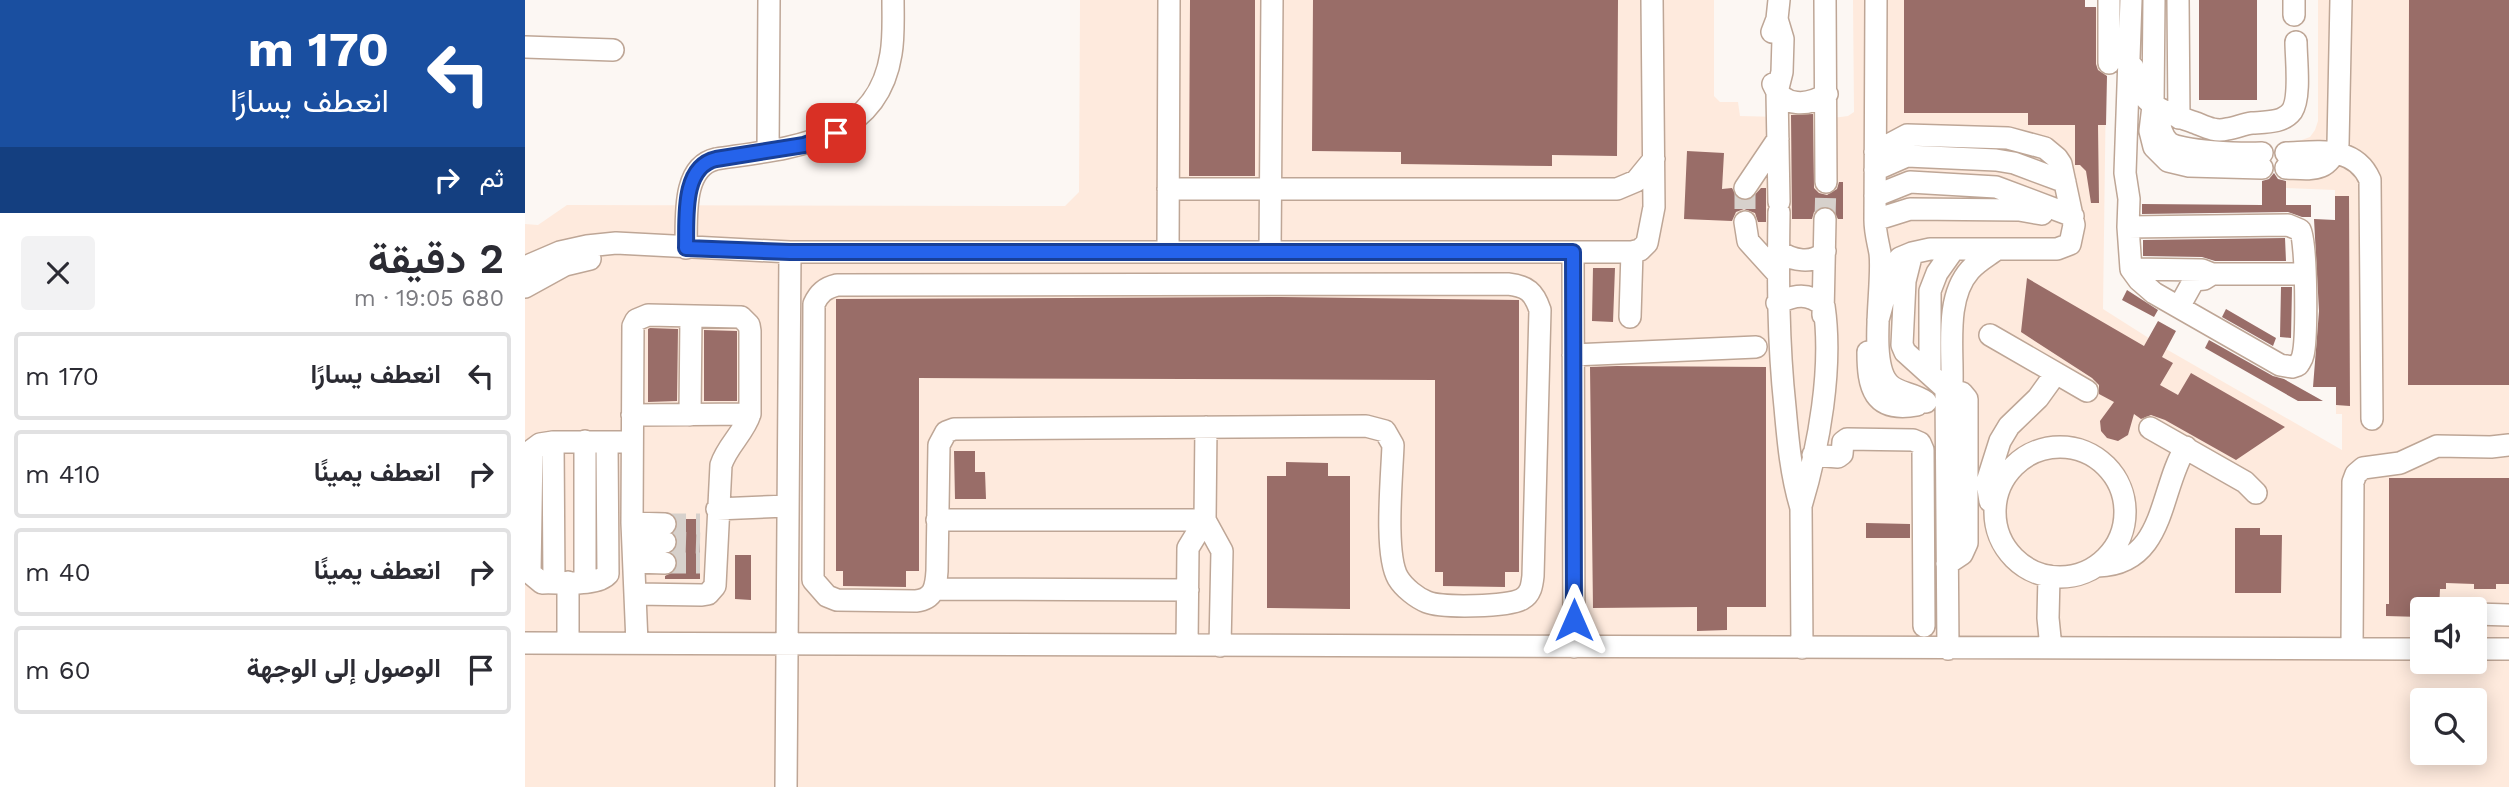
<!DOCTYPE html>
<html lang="ar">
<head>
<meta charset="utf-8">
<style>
  :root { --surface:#fff; --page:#f2f2f3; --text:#2b2b33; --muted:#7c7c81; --line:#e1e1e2 }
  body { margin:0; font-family:"Work Sans",Vazirmatn,sans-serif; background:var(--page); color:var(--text); direction:rtl; height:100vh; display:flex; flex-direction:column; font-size:26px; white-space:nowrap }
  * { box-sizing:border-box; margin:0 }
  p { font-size:23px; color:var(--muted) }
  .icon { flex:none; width:38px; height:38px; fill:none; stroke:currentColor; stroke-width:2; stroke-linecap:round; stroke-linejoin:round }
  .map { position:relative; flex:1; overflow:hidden; direction:ltr }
  .sheet { display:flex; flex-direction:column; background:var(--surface); width:525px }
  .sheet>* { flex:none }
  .hud { background:#1a4fa0; color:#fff; overflow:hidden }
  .tools { position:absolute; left:1885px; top:597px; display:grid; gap:14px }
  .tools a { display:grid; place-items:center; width:77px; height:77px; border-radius:7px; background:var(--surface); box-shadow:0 4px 18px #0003; font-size:35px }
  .pin { position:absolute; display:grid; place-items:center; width:60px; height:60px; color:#fff; margin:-30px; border-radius:14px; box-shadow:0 4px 10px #0006 }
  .me { position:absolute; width:77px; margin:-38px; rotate:0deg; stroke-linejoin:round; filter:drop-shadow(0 0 5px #0008) }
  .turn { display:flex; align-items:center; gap:24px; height:147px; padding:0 21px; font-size:32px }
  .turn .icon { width:91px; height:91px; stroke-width:2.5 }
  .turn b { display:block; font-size:49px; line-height:60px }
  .then { display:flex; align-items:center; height:66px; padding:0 21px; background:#0003; gap:14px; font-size:26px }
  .round { display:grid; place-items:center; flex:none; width:74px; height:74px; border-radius:7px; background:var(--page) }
  .summary { display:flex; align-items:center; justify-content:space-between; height:119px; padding:0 21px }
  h1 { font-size:42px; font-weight:600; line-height:52px }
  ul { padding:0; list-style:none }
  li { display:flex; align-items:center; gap:21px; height:88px; margin:0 14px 10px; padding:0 7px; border:4px solid var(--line); border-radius:7px }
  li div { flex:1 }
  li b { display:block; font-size:26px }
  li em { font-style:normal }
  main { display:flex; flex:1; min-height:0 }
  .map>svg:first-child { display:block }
  .built { fill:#feeadd; fill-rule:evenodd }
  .building { fill:#996d68 }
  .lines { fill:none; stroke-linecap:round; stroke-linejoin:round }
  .minor-tunnel { stroke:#d7d1cc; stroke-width:21; stroke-dasharray:21 10; stroke-linecap:butt }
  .minor-casing { stroke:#bea696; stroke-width:24 }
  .minor { stroke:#fff; stroke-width:21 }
  .route-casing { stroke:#184099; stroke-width:18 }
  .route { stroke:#2563eb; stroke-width:12 }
</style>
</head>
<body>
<main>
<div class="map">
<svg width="1984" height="787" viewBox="0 0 1984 787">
  <rect width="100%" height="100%" fill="#fcf7f3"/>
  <path class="built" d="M555,0H1189V96L1195,102H1213L1215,116L1257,117V113H1293V120L1323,116L1329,112L1328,0H1560V7L1582,8L1578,309L1641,349L1817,450V414H1811L1810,190L1761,188V141H1774L1785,137L1790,130L1793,121V0H1984V787H0V224L13,225L42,205L540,206L554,192ZM1897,609H1950V662H1897ZM1897,700H1950V752H1897Z"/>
  <path class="building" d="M665,0H730V176H664Z
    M788,0H1093L1092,156L1027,155V166L876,164V152L787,151Z
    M1379,0H1560V7H1571V64L1573,70L1582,76L1581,125H1573L1574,203H1566L1561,171L1555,165H1550V125H1503V113H1379Z
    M1674,0H1732V100H1674Z
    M1884,0H1984V385H1883Z
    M1288,114L1289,188L1294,193L1302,195L1312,189L1314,182H1318V219H1313L1307,208L1300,206L1289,212L1287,219H1267L1266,115Z
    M1162,151L1199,153L1197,189L1207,188L1213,199L1225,200L1236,188H1241V222H1233L1230,213L1219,209L1211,212L1207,221L1159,219Z
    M1749,173L1753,179L1761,181V205H1786V217H1777L1763,212L1617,214V204L1737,205V181L1744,179Z
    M1810,196H1824L1825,406L1811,405V387H1788L1794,311L1789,219L1810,220Z
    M1760,238L1761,261H1690L1677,257L1618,256V240Z
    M1068,268H1090L1088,322L1067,321Z
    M1502,278L1619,346L1633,321L1651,331L1637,357L1648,363L1635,385L1653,395L1666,373L1760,427L1711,460L1640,420L1626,415L1616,419L1609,414L1603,435L1593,441L1582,438L1576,431L1575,421L1589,402L1574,394V385L1567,378L1496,332Z
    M1756,287H1767L1766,338L1755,337Z
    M1602,290L1633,310L1629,317L1597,300Z
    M756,297L994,300V572H980V587L918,586V572H910V380L394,378V571H381V587L318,586V571H311V299Z
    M1701,309L1751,338L1748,346L1697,317Z
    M125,328L153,329L152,401L123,402V329Z
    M179,330L212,331V401H179Z
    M1684,340L1748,376L1759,379L1798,401H1773L1680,348Z
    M1092,366L1241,367V607H1202V630L1172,631V607L1068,608L1065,367Z
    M429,451H450V472H460L461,499H430Z
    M761,462L803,463V476H825V609L742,608V476H761Z
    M1864,478H1984V584H1971V589H1949V584L1921,583V589H1915L1914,609H1896V617L1861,616V604H1864Z
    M152,519H175V579H140V576L151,570L153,564L148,552L153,543L149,533L153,525Z
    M1341,523L1385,524V538H1341Z
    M1710,528H1735V535H1757L1756,593H1710Z
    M210,555H226V600L210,599Z"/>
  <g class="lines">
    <path class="minor-tunnel" d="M1220,188V222
      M1300,219L1301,182
      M140,524H175
      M140,542L175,543
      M140,563H175"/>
    <defs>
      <path id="minor" d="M1300,0L1301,182
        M1351,0L1350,220C1350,232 1353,242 1355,253C1359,284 1343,360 1363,383C1372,394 1387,392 1401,402
        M1584,0V63
        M1629,0L1628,106L1625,131L1629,147L1643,161L1664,166L1737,168
        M1653,0L1654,118
        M1769,0V15
        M1252,19L1258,39L1257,72L1252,92L1254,202
        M1247,32L1252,19L1254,0
        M0,47L88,50
        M1608,67C1613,107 1638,111 1671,123C1681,127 1690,132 1702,129C1711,128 1718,124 1727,123C1741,122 1758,123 1767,111C1776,97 1771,59 1771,42
        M1248,84C1258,108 1283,106 1302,94
        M1633,116C1635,126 1636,134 1643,142C1654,152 1719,154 1737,153
        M243,151L244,0
        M1350,152L1382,135L1483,138L1520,148L1532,158L1536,164L1549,225L1545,244L1532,249H1405L1387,253L1375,258L1368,266L1353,320
        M1761,153C1793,152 1830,145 1845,180L1847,419
        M1761,168C1788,169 1803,173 1813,144L1816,0
        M1350,170L1382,156L1471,160L1489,163L1540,182
        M1220,188L1253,139
        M643,189H1092L1111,181L1129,159
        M1350,196L1385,182L1471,187L1548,216
        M1254,212C1253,278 1253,342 1260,407C1263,441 1266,475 1276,508L1277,648
        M1350,220L1385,209L1494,210L1517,214
        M1220,222L1223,241L1252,273
        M1603,227L1763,225L1775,230C1782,241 1782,339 1778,355C1777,360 1776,360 1773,365L1767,367L1755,365L1629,293L1614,280L1606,269L1603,227L1604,199L1600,173L1606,0
        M161,248C162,220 156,167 191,159C263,148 352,144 366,54C369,37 368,18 368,0
        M1253,250C1266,261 1289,265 1300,251
        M643,251L644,0
        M745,251L747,0
        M1048,252H1107L1115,250L1122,243L1129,207L1127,0
        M1387,253L1380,281L1377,345L1380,352L1421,389L1437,393L1442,399V543L1437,554L1422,564
        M0,267L35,252L62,246L91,243L265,252H1048L1049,647
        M1606,269L1677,270L1687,274H1780
        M983,284C1002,286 1009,292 1015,310L1008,576C1007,585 1006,594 997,599C984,607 917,608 902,602C892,598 879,588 873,578C859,554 867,476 868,445L860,431L841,426L429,429L421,432L414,445L412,571C411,587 409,599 391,601L312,600L302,596L288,580L289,304C294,293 300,288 312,285Z
        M0,287L40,265L65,259
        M1252,303C1270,295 1283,292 1299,306C1308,368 1294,446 1276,506
        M1654,307L1669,280L1679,279L1687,274
        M1298,315L1300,219
        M1105,317L1107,252
        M1465,335L1562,391
        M1343,352C1343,387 1348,413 1392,405
        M1048,355L1231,347
        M1405,373V291L1412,273L1429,249
        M107,415L225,414
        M165,415L166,316
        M681,427L680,520L697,551L695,646
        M1625,428L1720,482L1731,493
        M28,442L29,582
        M82,442L83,574C72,587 34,582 17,583L5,573L7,450L15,444L28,442H107
        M1470 512a65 65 0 1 1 130 0a65 65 0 1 1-130 0Z
        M1288,455L1313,457L1317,454L1318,442L1322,439L1388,440L1395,443L1398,450L1399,626
        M1465,501L1462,482L1475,441L1484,426L1513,398L1531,373
        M192,509L262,506
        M412,520H680
        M107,523L140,524
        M108,542H140
        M109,562L140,563
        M1573,566C1641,564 1634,489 1661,447
        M1524,576L1523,618L1526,648
        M43,582V643
        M60,582V441
        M410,589L663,590
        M111,594L177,595L183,594L190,586L196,465C202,446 219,433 225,414V331L224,325L216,317L123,315L111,320L108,326L107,523L112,643
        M1950,614L1984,615
        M0,643L1897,649
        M662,645L663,548L680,520
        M1827,648L1828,482L1831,474L1838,468L1875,463L1912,446L1966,447L1984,445
        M1423,649L1421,389L1427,383C1428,347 1420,298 1445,270C1453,261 1463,256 1472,249
        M1950,649H1984
        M261,787L265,252"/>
    </defs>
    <use href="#minor" class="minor-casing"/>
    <use href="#minor" class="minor"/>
  </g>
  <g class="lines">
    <defs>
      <path id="route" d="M311,133L279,145L191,159C156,167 162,220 161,248L265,252H1048L1049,620"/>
    </defs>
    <use href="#route" class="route-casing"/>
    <use href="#route" class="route"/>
  </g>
</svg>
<div class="tools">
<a><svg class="icon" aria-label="sound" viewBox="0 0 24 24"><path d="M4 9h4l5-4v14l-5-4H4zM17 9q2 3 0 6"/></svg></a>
<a><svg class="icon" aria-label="search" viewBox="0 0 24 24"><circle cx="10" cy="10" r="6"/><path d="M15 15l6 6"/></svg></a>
</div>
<div class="pin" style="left:311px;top:133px;background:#d93025"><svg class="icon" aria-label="arrive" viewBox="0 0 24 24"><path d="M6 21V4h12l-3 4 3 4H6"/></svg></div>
<svg class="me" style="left:1049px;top:620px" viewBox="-20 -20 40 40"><path d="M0-17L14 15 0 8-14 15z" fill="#2563eb" stroke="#fff" stroke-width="4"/></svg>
</div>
<section class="sheet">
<div class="hud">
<div class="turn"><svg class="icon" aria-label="left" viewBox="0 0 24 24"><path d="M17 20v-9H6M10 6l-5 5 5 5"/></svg><div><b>170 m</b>انعطف يسارًا</div></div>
<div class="then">ثم<svg class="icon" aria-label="right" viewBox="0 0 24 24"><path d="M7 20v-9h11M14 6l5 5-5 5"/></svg></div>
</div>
<div class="summary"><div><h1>2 دقيقة</h1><p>680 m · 19:05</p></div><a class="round"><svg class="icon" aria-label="close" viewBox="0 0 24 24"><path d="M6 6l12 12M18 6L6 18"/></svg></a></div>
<ul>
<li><svg class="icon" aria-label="left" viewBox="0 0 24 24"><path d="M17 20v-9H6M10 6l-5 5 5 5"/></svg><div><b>انعطف يسارًا</b></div><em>170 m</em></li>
<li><svg class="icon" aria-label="right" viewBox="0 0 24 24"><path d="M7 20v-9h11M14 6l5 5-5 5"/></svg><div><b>انعطف يمينًا</b></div><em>410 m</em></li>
<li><svg class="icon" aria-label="right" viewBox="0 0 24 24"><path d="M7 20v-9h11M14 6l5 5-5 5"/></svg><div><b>انعطف يمينًا</b></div><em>40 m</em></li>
<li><svg class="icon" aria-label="arrive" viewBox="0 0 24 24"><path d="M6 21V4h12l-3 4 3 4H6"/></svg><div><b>الوصول إلى الوجهة</b></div><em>60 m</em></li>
</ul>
</section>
</main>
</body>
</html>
